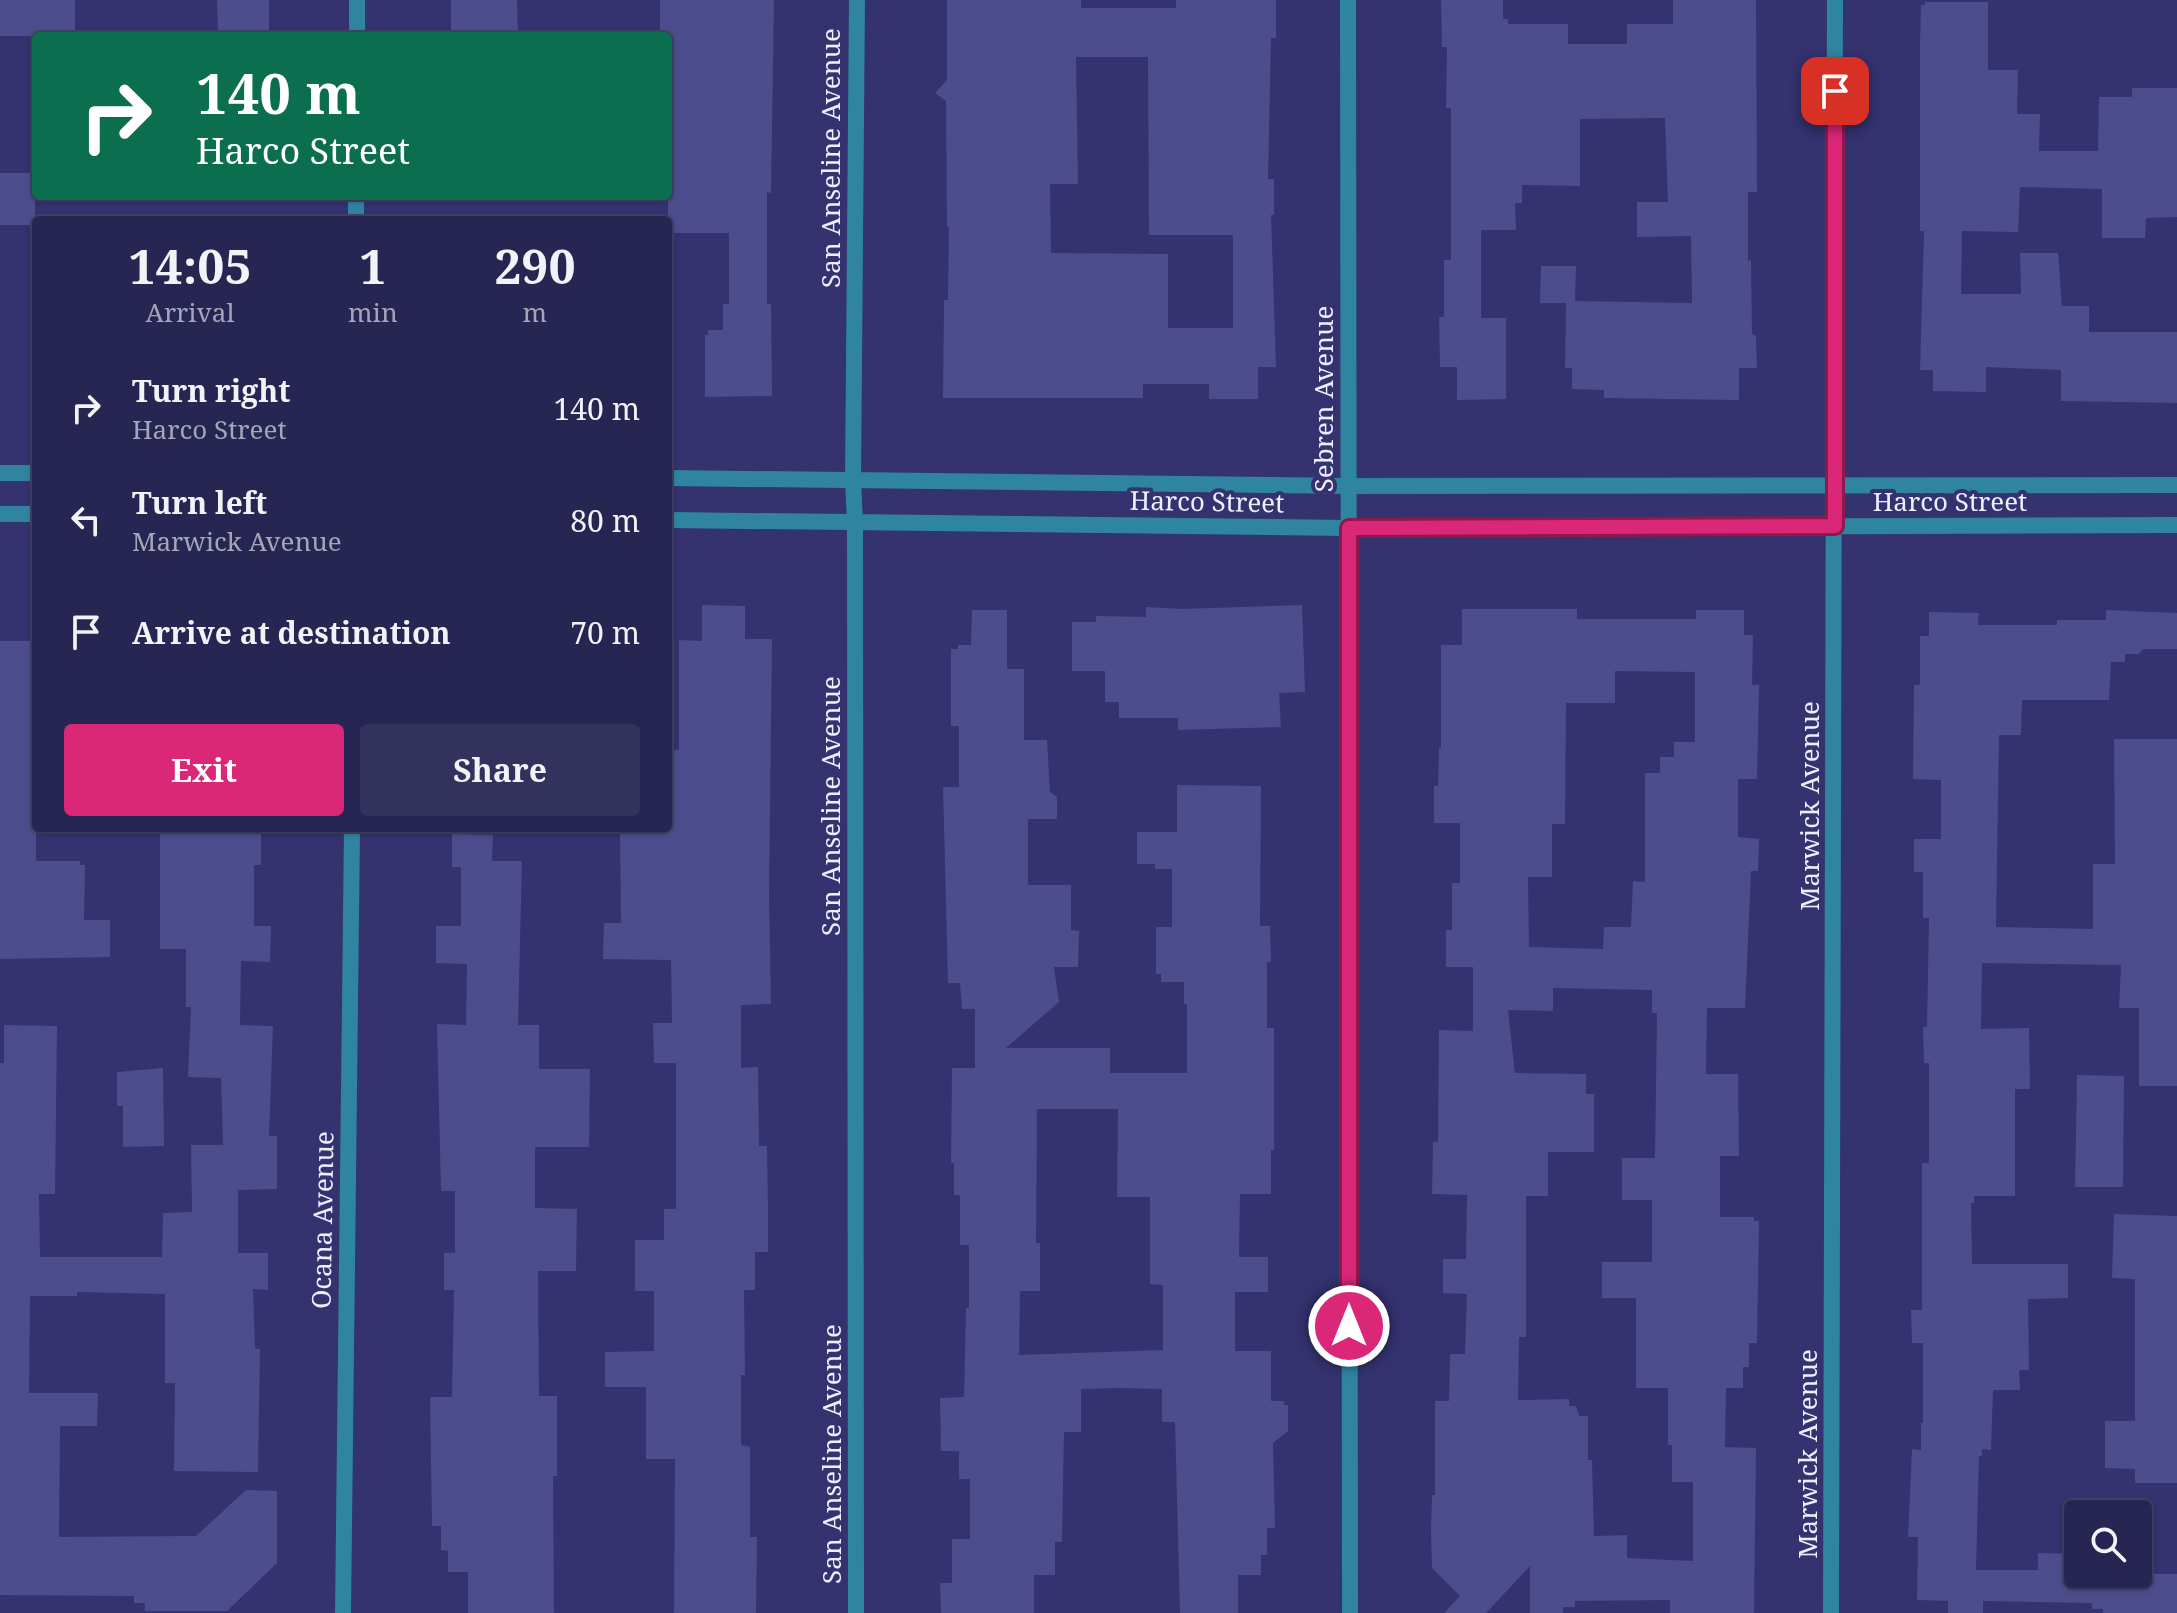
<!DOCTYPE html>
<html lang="en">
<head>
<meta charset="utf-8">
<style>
  :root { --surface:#272653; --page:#33325d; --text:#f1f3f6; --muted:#a4a5b8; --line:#43436a; --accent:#db2777 }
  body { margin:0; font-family:"Noto Serif",serif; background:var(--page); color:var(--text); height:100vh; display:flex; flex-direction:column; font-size:30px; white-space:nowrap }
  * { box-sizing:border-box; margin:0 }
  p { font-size:26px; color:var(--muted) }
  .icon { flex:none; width:44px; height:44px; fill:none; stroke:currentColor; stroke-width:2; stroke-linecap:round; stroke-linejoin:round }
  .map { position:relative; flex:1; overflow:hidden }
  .sheet { position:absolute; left:32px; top:216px; width:640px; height:616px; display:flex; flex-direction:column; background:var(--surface); border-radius:8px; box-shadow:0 2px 6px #0004,0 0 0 2px var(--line) }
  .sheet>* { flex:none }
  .hud { position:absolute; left:32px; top:32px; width:640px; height:168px; border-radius:8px; box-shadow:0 2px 6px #0004,0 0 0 2px var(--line); background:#0b6e4f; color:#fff; overflow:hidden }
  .buttons { position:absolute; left:2064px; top:1500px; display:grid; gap:16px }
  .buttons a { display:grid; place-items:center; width:88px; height:88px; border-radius:8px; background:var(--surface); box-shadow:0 2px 6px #0004,0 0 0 2px var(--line); font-size:40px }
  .pin { position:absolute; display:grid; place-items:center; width:68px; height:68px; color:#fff; margin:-34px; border-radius:16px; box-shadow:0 4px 12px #0006 }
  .me { position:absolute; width:88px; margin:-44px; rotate:0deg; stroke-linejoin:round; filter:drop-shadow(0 0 6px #0008) }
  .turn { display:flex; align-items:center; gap:28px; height:168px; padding:0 32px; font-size:36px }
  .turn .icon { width:104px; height:104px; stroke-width:2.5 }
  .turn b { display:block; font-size:56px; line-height:68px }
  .eta { display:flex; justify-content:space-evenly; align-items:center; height:136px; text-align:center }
  .eta b { font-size:48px; font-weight:700; line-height:56px }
  .button { display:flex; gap:16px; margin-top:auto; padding:16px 32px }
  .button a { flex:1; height:92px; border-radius:8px; background:var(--accent); color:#fff; font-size:32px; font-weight:700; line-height:92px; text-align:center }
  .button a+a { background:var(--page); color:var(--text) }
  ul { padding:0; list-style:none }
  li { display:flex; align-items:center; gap:24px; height:112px; padding:0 32px }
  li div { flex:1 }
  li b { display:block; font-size:30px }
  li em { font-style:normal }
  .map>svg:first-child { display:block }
  .building { fill:#4d4d8d; fill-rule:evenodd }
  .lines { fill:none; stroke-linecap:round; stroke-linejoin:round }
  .minor { stroke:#2f859f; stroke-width:16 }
  .route-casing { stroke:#8e194d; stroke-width:20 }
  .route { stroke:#db2777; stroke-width:14 }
  .labels { text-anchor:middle; stroke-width:8; stroke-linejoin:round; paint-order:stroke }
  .street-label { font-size:26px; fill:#edeefe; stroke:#34326f }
</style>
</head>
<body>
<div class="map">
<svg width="2177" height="1613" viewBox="0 0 2177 1613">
  <rect width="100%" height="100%" fill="#34326f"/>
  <path class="building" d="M0,0H75V36H0Z
    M217,0H269V30L218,31Z
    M451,0H517L518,36H451Z
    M660,0H774L771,193L767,192V304H771L772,396L705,397V335H708V330H723V304H729V233H668V36H660Z
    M947,0H1081V8H1176V0H1276V38H1271L1268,179H1274V215H1271L1276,367H1258V399H1209V384H1143V398H943L944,300H948L949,227H947L946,101L935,93L947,80ZM1076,57H1148L1149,235H1233V328H1168V254L1051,253L1050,184H1078Z
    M1441,0H1503V19H1508V24H1568V44H1627V24H1673V0H1756L1757,192H1748V261L1751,260L1752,334L1756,336L1757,368H1739V400L1604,398V390L1572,389V368H1565L1566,303H1540L1541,266H1576L1575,301L1692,303L1691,236L1637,237V202H1668L1665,118L1580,119V186L1522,185V203H1515L1516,230H1481V318H1506V399L1457,400V367H1440L1439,317H1444V260H1451V108H1446L1447,47H1442Z
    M1925,2H1988V70H2018L2017,114H2040L2039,151H2098L2099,97H2132V88H2177V217L2146,218L2145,238H2102V189L2020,187L2018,232L1962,231L1961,294H2021L2020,253H2058L2062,306H2089V332H2177V403L2061,401V370L1986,367V392L1933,391V370H1920L1924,231H1920V44L1921,5H1925Z
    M0,173H35V225H0Z
    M702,605L745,606V639H772L769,895L771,1004L741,1005V1068L758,1067L759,1146H767L768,1209V1252H755V1290H744L745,1375H741V1445L750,1447V1537H757L756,1613H674L675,1459H646V1387H605V1352L654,1351V1291H635V1240H664V1209H676V1063H654L653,1023H672L671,960L603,959L604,923H621L620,831H668V750H679V640L702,641Z
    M1302,605L1305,692L1279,693L1281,727L1178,730V718H1119V702H1105V671H1072V622H1096V616L1146,617V607L1181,609Z
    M1462,609H1577V619H1696V610H1744V635H1753L1752,685H1759L1757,779H1738V837L1759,839L1758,871H1751L1745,1008H1707L1706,1074H1738L1739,1156H1720V1217H1754V1221H1759L1757,1343H1749V1367H1743V1388H1726L1725,1447L1756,1448L1754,1613H1670V1600L1575,1601V1607H1563V1613H1530V1566L1486,1613H1444L1460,1596L1432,1568L1431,1529L1432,1495H1435V1401H1449L1450,1354H1465L1467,1294L1443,1293V1259H1466L1467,1195L1432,1194L1433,1142H1438L1439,1030L1473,1031V967H1446V930H1452V883H1460V823H1434V786H1438L1439,748H1441V645H1462ZM1615,671L1695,672V742H1674V757H1660V773H1645V882L1633,881L1631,927H1604L1603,949L1529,947L1528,877H1552V824H1565L1566,703H1615ZM1553,988L1652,990V1013H1657L1655,1158H1622V1200H1652V1262H1602V1298H1636V1388H1668V1445H1672V1482H1693V1561L1627,1558V1535L1594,1536L1592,1460H1588V1416H1579L1576,1406H1569V1399L1518,1400L1519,1337H1526V1196H1548V1152H1594V1094H1586V1074L1515,1073L1508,1010L1553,1011Z
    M972,610H1007V669H1024V740H1047L1050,792L1057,797V819H1028V885H1071V930L1079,931L1078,967H1054L1059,1002L1006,1048H1110V1073H1187V1004H1184V982H1161V974H1156V927H1172V869H1155V864H1137V832H1177V785L1261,786L1260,926H1270L1271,962H1267V1028H1274V1150H1271V1194H1240L1239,1257H1268V1292H1235V1351H1271V1401H1284V1405H1288V1431L1273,1443L1275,1528H1267V1555H1261V1575H1238V1613H1180L1175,1422H1162V1389L1119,1388L1081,1389V1432H1064L1062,1542H1055V1575H1034V1613H941L940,1583H952V1539H970V1479H959V1451H941L940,1398L964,1397L966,1308H969V1245H960V1195H954V1163H951L952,1068H975V1009H962L960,983H948L943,787H959V726H951V649H958V645H971ZM1037,1109H1118L1117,1197H1150V1284L1163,1285V1350L1019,1355L1020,1291H1040V1243H1036Z
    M2106,610L2177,613V649H2143L2139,654H2125V662H2111L2109,700H2022L2021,735H1999L1996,927L2093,929V864H2115L2114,739H2177V1086H2139V1008H2119L2121,965L1982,963L1981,1029L2029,1028L2030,1089H2015V1196H1974V1203H1971L1972,1264H2068V1298L2028,1299L2029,1370H2019L2020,1390H1993L1991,1450L1982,1449V1456H1979L1976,1570H2038V1553L2078,1554V1574H2177V1613H2103V1609H2092V1603L1983,1601V1613H1948V1601L1917,1600L1918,1537H1908L1912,1449L1921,1450V1423H1923V1343H1912L1911,1310H1922V1163H1929V1063H1924L1923,1027H1927L1929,918H1923V872H1914V839H1941V780L1913,779L1914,685H1920V636H1929V612L1979,613L1978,625H2057V620H2106Z
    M0,641H31L30,692H36V861H80V865H85L84,920H110V957L0,959Z
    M160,832L261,834V865H254V926H271L270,962L241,961L240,1025L273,1026L269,1136H277V1189L238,1190V1253H268V1290L253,1289L255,1349H260L258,1472L174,1471L175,1383H165V1294L77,1292V1296H30L29,1393H98L97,1426H60L59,1537L196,1536L246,1490L277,1491V1563L227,1611H145V1603H134V1596L0,1595V1063H4V1025L57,1026L55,1194H39L40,1257H162L163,1213L192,1212L191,1145H223L221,1078L188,1077L191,1007H186V949H160Z
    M452,834L493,835L492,861H522L518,1025H539V1069H590L589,1147H535V1208L577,1209L576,1271H538L539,1396H557V1476H553L554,1613H468V1572H448V1551L441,1550V1526H432L430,1397H452L454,1290H444V1253H455V1191H441L437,1024L466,1025L467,964L436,963V926H461V867H452Z
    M163,1068L164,1146L123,1147V1106H117V1072Z
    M2077,1075L2124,1076L2123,1187H2075Z
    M2114,1214L2177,1216V1483H2135V1469L2105,1468V1421H2135V1279L2112,1278Z"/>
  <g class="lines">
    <path class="minor" d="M1348,0L1350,1613
      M357,36V0
      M356,220V196
      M0,473H36
      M668,478L1347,486L2177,485
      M0,514H36
      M668,520L1349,528L2177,525
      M343,1613L352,828
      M856,1613L855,523L853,480L857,0
      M1831,1613L1835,0"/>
  </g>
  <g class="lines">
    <defs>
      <path id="route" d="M1349,1326V528L1835,526V91"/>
    </defs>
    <use href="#route" class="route-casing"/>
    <use href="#route" class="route"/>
  </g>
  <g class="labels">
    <g class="street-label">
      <text transform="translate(831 158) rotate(-90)" y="9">San Anseline Avenue</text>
      <text transform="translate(1324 399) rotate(-90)" y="9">Sebren Avenue</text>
      <text transform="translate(1207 502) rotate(1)" y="9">Harco Street</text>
      <text x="1950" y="511">Harco Street</text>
      <text transform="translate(831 806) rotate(-90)" y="9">San Anseline Avenue</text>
      <text transform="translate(1810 806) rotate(-90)" y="9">Marwick Avenue</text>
      <text transform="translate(323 1220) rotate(-89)" y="9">Ocana Avenue</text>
      <text transform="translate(832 1454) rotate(-90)" y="9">San Anseline Avenue</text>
      <text transform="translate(1808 1454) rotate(-90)" y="9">Marwick Avenue</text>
    </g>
  </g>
</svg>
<div class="buttons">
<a><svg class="icon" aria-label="search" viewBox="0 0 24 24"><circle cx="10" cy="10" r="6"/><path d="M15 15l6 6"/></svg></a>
</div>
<div class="pin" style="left:1835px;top:91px;background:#d93025"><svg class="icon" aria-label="arrive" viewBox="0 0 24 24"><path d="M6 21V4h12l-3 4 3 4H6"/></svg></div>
<svg class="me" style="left:1349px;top:1326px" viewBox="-20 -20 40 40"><circle r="17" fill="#db2777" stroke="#fff" stroke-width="3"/><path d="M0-11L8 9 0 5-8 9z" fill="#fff"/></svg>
<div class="hud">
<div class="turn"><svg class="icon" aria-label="right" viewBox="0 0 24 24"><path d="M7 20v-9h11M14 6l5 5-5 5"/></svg><div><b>140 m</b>Harco Street</div></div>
</div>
<section class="sheet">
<div class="eta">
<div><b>14:05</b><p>Arrival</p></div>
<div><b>1</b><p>min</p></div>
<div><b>290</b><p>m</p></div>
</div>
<ul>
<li><svg class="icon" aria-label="right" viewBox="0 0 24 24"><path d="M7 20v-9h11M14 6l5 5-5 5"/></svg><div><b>Turn right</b><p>Harco Street</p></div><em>140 m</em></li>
<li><svg class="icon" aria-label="left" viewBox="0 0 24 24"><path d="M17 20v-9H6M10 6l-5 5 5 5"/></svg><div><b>Turn left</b><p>Marwick Avenue</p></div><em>80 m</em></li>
<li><svg class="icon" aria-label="arrive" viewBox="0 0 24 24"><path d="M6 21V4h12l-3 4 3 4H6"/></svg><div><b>Arrive at destination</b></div><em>70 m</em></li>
</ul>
<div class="button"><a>Exit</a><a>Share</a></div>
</section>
</div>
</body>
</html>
